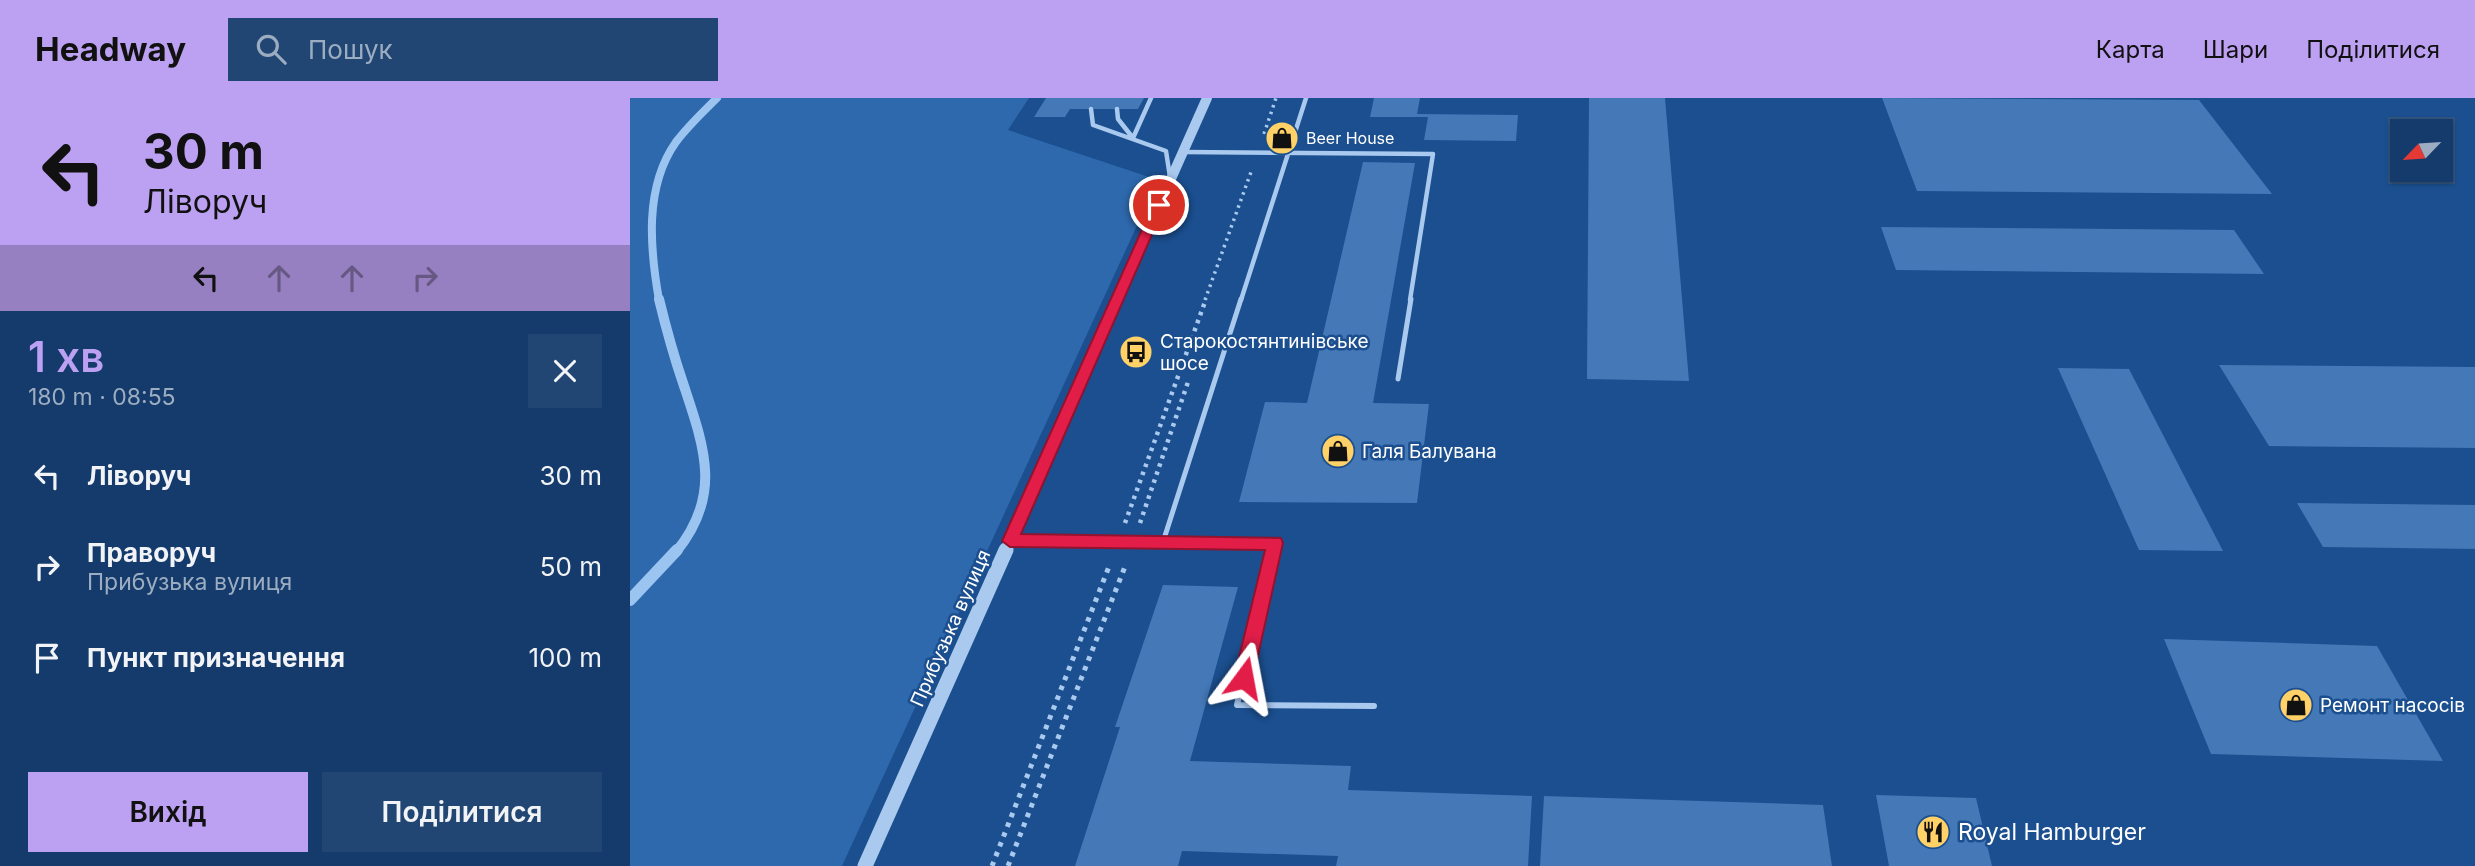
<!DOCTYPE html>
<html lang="uk">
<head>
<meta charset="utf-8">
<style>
  :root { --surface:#143b6b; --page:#214673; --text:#f1f3f6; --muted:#9dadc1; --line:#33557e; --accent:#bca0f2 }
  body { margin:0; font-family:Inter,sans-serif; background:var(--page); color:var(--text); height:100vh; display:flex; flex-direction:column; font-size:26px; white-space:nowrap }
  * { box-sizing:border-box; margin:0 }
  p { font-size:23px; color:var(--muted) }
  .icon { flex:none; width:38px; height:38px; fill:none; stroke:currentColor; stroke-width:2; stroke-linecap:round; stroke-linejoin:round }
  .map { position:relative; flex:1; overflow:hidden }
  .sheet { display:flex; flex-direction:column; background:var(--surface); width:630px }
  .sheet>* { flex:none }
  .hud { background:#bca0f2; color:#111; overflow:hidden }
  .needle { width:46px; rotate:245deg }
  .controls { position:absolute; left:1760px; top:21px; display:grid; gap:14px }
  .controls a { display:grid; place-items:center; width:63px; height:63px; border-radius:0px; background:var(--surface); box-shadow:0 2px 5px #0004,0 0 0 2px var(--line); font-size:35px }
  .pin { position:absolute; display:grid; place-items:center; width:60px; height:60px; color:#fff; margin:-30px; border:4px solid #fff; border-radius:50%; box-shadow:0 2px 7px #0007 }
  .me { position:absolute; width:77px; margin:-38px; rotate:13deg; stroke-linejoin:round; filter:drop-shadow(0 0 5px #0008) }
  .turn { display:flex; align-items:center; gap:24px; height:147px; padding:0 28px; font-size:32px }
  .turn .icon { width:91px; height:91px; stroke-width:2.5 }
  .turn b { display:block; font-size:49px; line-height:60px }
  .lanes { display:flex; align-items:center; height:66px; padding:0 28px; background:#0003; justify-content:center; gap:35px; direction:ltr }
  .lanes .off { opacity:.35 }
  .round { display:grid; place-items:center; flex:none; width:74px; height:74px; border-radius:0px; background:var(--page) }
  .headline { display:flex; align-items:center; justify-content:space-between; height:119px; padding:0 28px }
  h1 { font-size:42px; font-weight:600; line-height:52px; color:var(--accent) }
  .cta { display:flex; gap:14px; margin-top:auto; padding:14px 28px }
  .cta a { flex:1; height:80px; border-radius:0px; background:var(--accent); color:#111; font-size:28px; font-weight:600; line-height:80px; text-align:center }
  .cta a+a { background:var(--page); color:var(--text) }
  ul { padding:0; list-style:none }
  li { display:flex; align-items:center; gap:21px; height:91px; padding:0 28px }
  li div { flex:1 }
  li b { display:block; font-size:26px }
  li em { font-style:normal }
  header { display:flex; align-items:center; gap:42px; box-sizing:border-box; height:98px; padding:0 35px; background:var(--accent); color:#111 }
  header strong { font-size:33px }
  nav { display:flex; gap:38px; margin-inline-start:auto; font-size:24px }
  .search { width:490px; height:63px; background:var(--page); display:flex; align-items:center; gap:18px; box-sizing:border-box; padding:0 24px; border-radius:0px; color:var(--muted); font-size:26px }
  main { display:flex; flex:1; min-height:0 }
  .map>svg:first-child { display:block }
  .green { fill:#2e69ad }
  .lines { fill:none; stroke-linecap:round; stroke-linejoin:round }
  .stream-far2 { stroke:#9cc4f0; stroke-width:8 }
  .stream-far1 { stroke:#9cc4f0; stroke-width:10 }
  .stream { stroke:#9cc4f0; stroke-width:12 }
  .building { fill:#4478b7 }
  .path-far2 { stroke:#a9c9ee; stroke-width:3.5; stroke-dasharray:2.5 4.5; stroke-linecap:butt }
  .path-far1 { stroke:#a9c9ee; stroke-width:4.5; stroke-dasharray:3.5 5; stroke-linecap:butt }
  .path { stroke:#a9c9ee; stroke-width:5; stroke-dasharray:4.5 6; stroke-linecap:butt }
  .service-far2 { stroke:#a9c9ee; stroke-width:4.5 }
  .service-far1 { stroke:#a9c9ee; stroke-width:5 }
  .service { stroke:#a9c9ee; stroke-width:6 }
  .tertiary-far2 { stroke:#a9c9ee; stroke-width:10 }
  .tertiary-far1 { stroke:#a9c9ee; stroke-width:11 }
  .tertiary { stroke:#a9c9ee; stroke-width:15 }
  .route { fill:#e11d48; stroke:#92132f; stroke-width:2 }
  .labels { text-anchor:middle; stroke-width:5; stroke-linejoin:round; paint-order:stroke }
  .far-poi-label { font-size:16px; fill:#fff; stroke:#1b4f8f; text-anchor:start }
  .poi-label { font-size:19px; fill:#fff; stroke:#1b4f8f; text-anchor:start }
  .street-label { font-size:19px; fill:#fff; stroke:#1b4f8f }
  .near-poi-label { font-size:23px; fill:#fff; stroke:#1b4f8f; text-anchor:start }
</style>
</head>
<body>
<header>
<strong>Headway</strong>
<div class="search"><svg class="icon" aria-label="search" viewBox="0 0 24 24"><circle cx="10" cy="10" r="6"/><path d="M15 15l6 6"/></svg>Пошук</div>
<nav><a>Карта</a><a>Шари</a><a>Поділитися</a></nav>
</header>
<main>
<section class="sheet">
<div class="hud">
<div class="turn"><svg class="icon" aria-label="left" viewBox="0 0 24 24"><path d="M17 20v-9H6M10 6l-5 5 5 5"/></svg><div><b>30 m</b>Ліворуч</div></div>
<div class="lanes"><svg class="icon" aria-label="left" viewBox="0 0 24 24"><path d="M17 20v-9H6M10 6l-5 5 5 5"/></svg><svg class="icon off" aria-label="ahead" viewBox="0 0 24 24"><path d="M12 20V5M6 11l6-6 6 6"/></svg><svg class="icon off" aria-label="ahead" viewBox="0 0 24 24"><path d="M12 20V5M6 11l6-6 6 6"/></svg><svg class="icon off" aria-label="right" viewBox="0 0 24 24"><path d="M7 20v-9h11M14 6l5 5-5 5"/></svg></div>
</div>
<div class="headline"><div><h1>1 хв</h1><p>180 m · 08:55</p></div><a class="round"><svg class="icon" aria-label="close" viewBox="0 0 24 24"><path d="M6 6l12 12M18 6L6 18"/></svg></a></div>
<ul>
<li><svg class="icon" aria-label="left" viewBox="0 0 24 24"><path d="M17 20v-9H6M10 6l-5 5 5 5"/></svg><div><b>Ліворуч</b></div><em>30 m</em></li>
<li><svg class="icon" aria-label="right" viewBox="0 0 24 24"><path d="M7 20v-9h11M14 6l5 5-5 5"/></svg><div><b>Праворуч</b><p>Прибузька вулиця</p></div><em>50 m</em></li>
<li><svg class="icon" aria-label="arrive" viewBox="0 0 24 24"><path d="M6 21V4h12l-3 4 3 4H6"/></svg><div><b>Пункт призначення</b></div><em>100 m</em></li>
</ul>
<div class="cta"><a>Вихід</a><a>Поділитися</a></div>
</section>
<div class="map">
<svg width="1845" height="768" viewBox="0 0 1845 768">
  <rect width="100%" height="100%" fill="#1b4f8f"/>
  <path class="green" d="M0,0H399L378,32L528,82L212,768H0Z"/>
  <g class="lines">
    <path class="stream-far2" d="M29,202C20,151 14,89 46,44C58,28 73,14 87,0"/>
    <path class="stream-far1" d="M29,201C36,230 44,259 54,288C75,351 92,398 46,454"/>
    <path class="stream" d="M0,502L47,452"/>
  </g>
  <path class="building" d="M416,0H514L508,11H440L435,19H404Z
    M744,0H790L787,16L888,17L886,43L794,42L798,19H740Z
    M959,0H1035L1059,283L957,281Z
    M1252,0L1569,2L1642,96L1287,93Z
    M646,30H665L659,51H640Z
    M733,64L785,65L743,305L799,306L787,405L609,404L635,304L677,305Z
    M1251,129L1604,132L1634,176L1266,172Z
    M1589,267L1845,269V350L1639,348Z
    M1428,270L1499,271L1593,453L1509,452Z
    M1667,405L1845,407V451L1693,449Z
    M533,487L608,489L560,663L721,668L718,692L902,698L898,768H706L708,758L552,753L548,768H445L490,629H485Z
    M1534,541L1747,548L1813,663L1581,656Z
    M1246,697L1346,700L1362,768H1259Z
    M914,698L1193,707L1202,768H910Z"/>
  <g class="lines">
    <path class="path-far2" d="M634,36L646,0
      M575,202L621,74"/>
    <path class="path-far1" d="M495,425L576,201
      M510,425L558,284"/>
    <path class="path" d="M362,768L480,466
      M378,768L496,466"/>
    <path class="service-far2" d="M461,11L463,27L536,53L540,79
      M487,11L488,21L503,40
      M503,40L521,0
      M553,54L803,56L780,202
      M611,202L676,0"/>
    <path class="service-far1" d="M768,281L781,201
      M380,443L645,445L643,454
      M533,444L611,201"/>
    <path class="service" d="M643,452L607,607L744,608"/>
    <path class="tertiary-far2" d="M487,202L577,0"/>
    <path class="tertiary-far1" d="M375,454L488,201"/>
    <path class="tertiary" d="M235,768L376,452"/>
  </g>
  <path class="route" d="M529,103L535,107L391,436L651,440L653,445L623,580L620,586L614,588L607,586L604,580L635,452L380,449L372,443L523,107Z"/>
  <defs>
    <symbol id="shop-disc" viewBox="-11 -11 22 22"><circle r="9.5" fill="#ffd166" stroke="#1b4f8f"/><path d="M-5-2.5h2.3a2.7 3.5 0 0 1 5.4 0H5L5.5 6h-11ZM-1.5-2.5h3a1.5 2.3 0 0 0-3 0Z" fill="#111"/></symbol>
    <symbol id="bus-disc" viewBox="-11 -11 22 22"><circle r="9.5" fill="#ffd166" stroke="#1b4f8f"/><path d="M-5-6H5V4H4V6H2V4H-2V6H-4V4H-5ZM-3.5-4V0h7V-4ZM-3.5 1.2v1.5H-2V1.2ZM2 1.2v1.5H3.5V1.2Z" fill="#111"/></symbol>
    <symbol id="restaurant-disc" viewBox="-11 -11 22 22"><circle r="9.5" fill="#ffd166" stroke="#1b4f8f"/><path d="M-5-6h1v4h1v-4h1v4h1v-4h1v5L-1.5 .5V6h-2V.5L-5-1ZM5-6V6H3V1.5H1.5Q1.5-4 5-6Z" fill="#111"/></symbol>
  </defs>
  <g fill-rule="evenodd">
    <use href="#shop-disc" x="633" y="21" width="38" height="38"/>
    <use href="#bus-disc" x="487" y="235" width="38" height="38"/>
    <use href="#shop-disc" x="689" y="334" width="38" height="38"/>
    <use href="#shop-disc" x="1647" y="588" width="38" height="38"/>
    <use href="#restaurant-disc" x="1284" y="715" width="38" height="38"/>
  </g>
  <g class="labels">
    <g class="far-poi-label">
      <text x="676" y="46">Beer House</text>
    </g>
    <g class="poi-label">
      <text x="530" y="250">Старокостянтинівське<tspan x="530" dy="22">шосе</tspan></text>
      <text x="732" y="360">Галя Балувана</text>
      <text x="1690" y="614">Ремонт насосів</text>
    </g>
    <g class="street-label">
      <text transform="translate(320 530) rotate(-66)" y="7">Прибузька вулиця</text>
    </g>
    <g class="near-poi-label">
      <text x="1328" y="742">Royal Hamburger</text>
    </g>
  </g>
</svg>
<div class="controls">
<a><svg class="needle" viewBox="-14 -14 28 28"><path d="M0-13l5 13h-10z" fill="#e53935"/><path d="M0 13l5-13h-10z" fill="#9dadc1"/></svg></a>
</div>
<div class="pin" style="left:529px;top:107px;background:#d93025"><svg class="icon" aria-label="arrive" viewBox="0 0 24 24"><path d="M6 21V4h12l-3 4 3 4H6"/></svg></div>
<svg class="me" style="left:614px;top:580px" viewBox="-20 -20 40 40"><path d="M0-17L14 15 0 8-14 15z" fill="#e11d48" stroke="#fff" stroke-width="4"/></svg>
</div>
</main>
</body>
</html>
